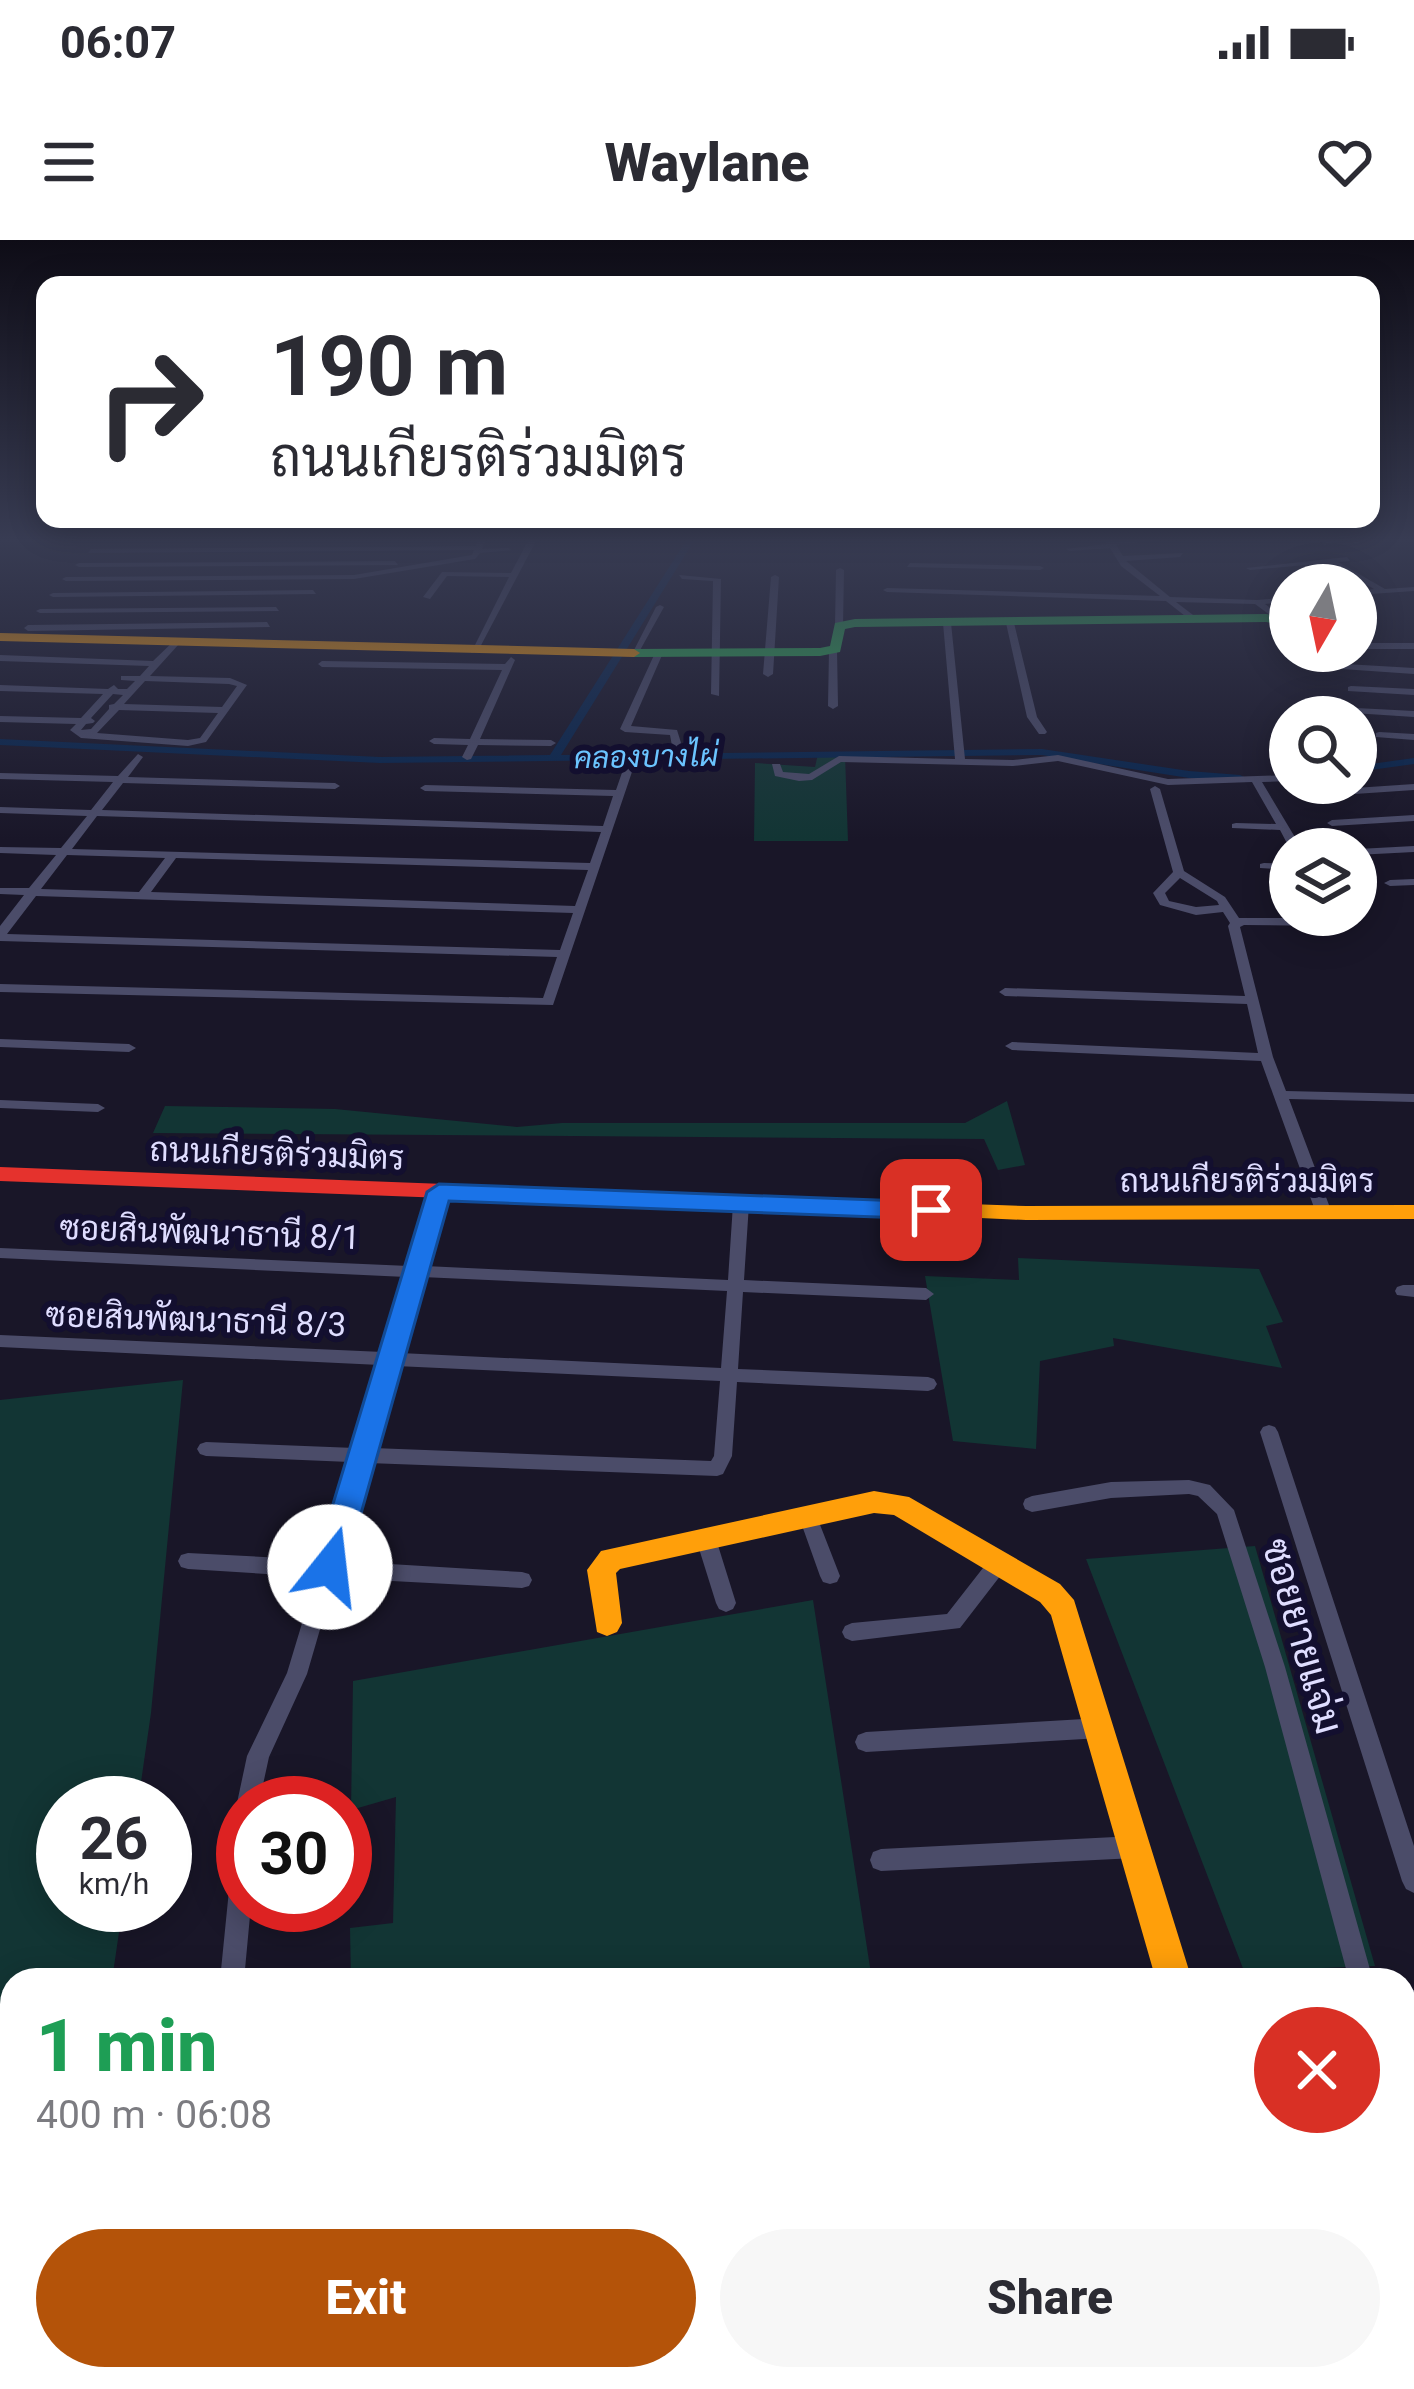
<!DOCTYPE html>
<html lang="en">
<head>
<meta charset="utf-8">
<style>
  :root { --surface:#fff; --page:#f7f7f7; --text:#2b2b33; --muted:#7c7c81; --accent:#b45309 }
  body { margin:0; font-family:Roboto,Sarabun,sans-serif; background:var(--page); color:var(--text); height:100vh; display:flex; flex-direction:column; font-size:45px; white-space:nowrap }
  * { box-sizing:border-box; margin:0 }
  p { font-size:39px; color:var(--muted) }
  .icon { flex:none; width:66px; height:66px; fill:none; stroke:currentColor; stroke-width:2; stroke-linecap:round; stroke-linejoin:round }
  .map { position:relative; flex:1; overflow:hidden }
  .side { position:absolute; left:0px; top:1728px; width:1416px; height:423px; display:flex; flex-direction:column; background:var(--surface); border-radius:36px 36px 0 0; box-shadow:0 6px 30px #0003 }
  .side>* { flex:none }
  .top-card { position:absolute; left:36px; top:36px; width:1344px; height:252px; border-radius:24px; box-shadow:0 6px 30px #0003; background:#fff; color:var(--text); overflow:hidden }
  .needle { width:78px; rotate:189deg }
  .buttons { position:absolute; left:1269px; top:324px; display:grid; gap:24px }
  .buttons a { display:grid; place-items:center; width:108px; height:108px; border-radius:50%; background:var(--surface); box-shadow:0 6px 30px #0003; font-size:60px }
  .speed { position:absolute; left:36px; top:1536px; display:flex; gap:24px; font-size:60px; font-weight:700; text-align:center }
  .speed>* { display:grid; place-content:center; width:156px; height:156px; border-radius:50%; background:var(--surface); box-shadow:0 6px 30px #0003; line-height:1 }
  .speed small { font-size:30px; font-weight:400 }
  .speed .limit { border:18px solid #d22; background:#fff; color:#111 }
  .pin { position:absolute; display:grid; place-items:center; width:102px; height:102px; color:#fff; margin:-51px; border-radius:24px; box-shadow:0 6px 18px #0006 }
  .me { position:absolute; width:132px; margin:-66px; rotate:16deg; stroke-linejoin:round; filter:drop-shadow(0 0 9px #0008) }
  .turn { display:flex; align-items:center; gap:42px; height:252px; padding:0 36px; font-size:54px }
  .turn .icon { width:156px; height:156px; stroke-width:2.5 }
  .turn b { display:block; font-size:84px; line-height:102px }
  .round { display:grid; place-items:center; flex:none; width:126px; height:126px; border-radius:63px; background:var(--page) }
  .headline { display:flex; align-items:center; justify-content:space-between; height:204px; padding:0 36px }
  h1 { font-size:72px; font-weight:800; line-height:90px; color:#1e9e55 }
  .primary-button { display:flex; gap:24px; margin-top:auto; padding:24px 36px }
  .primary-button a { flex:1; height:138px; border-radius:72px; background:var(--accent); color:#fff; font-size:48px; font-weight:800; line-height:138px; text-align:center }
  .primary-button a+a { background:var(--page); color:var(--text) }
  .status { display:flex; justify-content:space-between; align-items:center; height:84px; padding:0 60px; background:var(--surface); direction:ltr }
  .status svg { height:33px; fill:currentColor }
  header { display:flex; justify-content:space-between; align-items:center; height:156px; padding:0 36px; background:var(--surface); font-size:54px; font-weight:800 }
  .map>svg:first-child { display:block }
  .green { fill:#123534 }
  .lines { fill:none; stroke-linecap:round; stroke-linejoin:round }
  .canal { fill:#07254e; fill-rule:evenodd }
  .street { fill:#4b4c69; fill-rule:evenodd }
  .fast { fill:#30b455; fill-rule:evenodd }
  .slow { fill:#ff9f0a; fill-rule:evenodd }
  .jam { fill:#e5322d; fill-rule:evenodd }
  .route { fill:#1a73e8; stroke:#114b97; stroke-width:3 }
  .labels { text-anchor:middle; stroke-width:12; stroke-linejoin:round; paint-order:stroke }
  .far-water-label { font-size:30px; font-style:italic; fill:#6bc4ff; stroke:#130f2f }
  .street-label { font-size:33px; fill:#dfddff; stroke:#130f2f }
  .near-street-label { font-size:39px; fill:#dfddff; stroke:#130f2f }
</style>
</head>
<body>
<div class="status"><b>06:07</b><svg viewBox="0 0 49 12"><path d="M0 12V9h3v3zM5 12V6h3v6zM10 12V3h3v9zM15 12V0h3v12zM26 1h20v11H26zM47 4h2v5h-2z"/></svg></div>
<header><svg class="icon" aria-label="menu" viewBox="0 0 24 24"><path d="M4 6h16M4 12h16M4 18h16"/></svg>Waylane<svg class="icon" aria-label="heart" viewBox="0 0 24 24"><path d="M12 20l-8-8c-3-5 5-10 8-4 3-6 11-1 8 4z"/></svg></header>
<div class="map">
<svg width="1414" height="2149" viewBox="0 0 1414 2149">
  <rect width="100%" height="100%" fill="#191628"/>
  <path class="green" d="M818,514L845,515L848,601H754L755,523L815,527Z
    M1007,861L1025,925L998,930L984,899L153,893L165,866L335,869L517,887L562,883H965Z
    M1018,1018L1259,1029L1283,1082L1266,1086L1282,1128L1113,1098L1114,1106L1040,1121L1036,1209L953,1201L925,1036L1019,1040Z
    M183,1140L151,1473L138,1563H63V1665H123L112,1740H12V2139H31L28,2149H0V1160Z
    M1255,1306L1375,1726L1244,1731L1086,1319Z
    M813,1360L872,1740H351L350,1688L393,1683L396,1557L351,1570L353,1441Z
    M336,2139H934L935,2149H335Z"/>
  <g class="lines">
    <path class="canal" d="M687,299H695L561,515L1042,509L1189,531L1240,535L1246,538L1240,541L1189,538L1042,515L380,523L0,505V499L380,517L550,515Z
      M1414,518V524L1356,532V526Z"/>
    <path class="street" d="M478,299H486L482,309L508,308L512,310L480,313L475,319L354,339L66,341L62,339L66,337L354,335L472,315L474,310L88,313L91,309L476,306Z
      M529,299H537L478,411L471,413L509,337L447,336L430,359L423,357L442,332L511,333Z
      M1103,299L1160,300L1116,305L1123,316L1183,313L1180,317L1126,321L1170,357L1257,360L1290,357V361L1265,364L1285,379L1278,381L1255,364L1176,362L1197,378L1194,383L1166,361L887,352L883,350L887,348L1160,356L1121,326L1110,308L1070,311L1066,309L1107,304Z
      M1319,299H1327L1332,303L1325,305Z
      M1350,299H1358L1362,302L1355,304Z
      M1347,317L1350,321L1338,322L1385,349L1414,347V351L1356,355V351L1374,349L1329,323L1250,330L1246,328Z
      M395,321L398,325L79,327L75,325L79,323Z
      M910,323L1040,326L1044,328L1040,330L907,327Z
      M840,328L844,330L843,386L839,389L835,386L836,330Z
      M679,335L721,339L719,456L711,454L713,341L682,339Z
      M775,335L779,337L773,434L768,437L763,434L771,337Z
      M313,350L316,354L53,357L49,355L53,353Z
      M660,365L664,367L639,412L632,414L656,367Z
      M276,367L279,371L40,373L36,371L40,369Z
      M947,380L951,383L965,519L1013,520L1058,515L1168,539L1290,535V541L1262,542L1302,609H1290L1280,590L1232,588V584L1236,583L1276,584L1252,542L1168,545L1058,521L1013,526L841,522L812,540L799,541L775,536L772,524H780L783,532L809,534L839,516L955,519L943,383Z
      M1010,380L1014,383L1037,477L1047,492L1045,494H1039L1027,477L1006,383Z
      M267,382L270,387L28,391L24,388L28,385Z
      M176,399L180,402L179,404L150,436L230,438L247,445L206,502L188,506L81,498L70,490L76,484L0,482V476L81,478L103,454L0,451V445L108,449L114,445L118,449H127L135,441L121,440V436H140L149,426L0,421V415L153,421ZM145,441L229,444L237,446L222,467L124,464ZM113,454L123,455L114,464L109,465V469L91,489L81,490L86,484L93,483L95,481L91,478ZM119,470L218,473L200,498L188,500L97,493Z
      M1356,403H1414V409H1356Z
      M833,407L837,410L838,466L833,469L828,466L829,410Z
      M659,410L663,413L631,486L677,490L682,506L677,509L672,506L670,495L625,492L620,489L655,413Z
      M511,417L515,420L480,499L551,500L556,503L551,506L478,505L471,519L467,520L462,517L468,505L434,504L429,501L434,498L470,499L502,430L322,427L318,424L322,421L505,424Z
      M1345,424L1414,428V434L1342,429L1341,427Z
      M1351,446L1414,449V455L1348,451V447Z
      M1356,468L1414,471V477L1353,473V469Z
      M1379,492L1414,494V500L1376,497V493Z
      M138,514L143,517L128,537L335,543L340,546L335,549L123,543L102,570L603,586L613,556L425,551L420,548L425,545L616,550L626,521L635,523L553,765L0,752V744L543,758L557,717L0,701V686L24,655L0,654V648H29L56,615L0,613V607L61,608L87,576L0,573V567L91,570L113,542L0,539V533L118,536ZM97,576L601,592L590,623L72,609ZM67,615L165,618L139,652L41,649ZM176,618L588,630L575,666L151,652ZM36,656L573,673L560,710L7,694Z
      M1414,544V550L1310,557L1305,554L1310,551Z
      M1155,546L1160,549L1184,631L1225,657L1239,678H1324L1327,675H1339L1327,686L1244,685L1240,687L1273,817L1286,851L1414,854V862L1289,859L1332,973L1329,977L1324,978L1316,973L1261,821L1012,810L1005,806L1012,802L1258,813L1247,764L1005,756L999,752L1005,748L1245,756L1228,686L1230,683L1223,672L1196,675L1160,665L1153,653L1173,632L1150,549ZM1180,638L1217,661L1219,665L1196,667L1169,661L1165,653Z
      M1414,575V581L1332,586L1327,583L1332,580Z
      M1414,606V612L1356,615L1358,609Z
      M1264,623L1290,624V630L1260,628V624Z
      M1414,639V645L1390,646L1384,643L1390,640Z
      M0,799L129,804L136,808L129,812L0,807Z
      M0,860L98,864L105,868L98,872L0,868Z
      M439,947L447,952L425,1026L728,1040L733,964L736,960H746L749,964L744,1040L926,1048L934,1054L926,1060L743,1052L738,1129L928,1137L934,1139L937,1144L934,1149L928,1151L737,1142L732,1216L723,1234L717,1236L368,1223L340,1321L522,1332L529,1334L532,1340L529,1346L522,1348L335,1338L307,1434L269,1517L259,1563H243V1572L237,1563L247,1516L287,1433L316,1337L188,1329L181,1327L178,1321L181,1315L188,1313L321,1320L350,1222L206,1216L200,1214L197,1209L200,1204L206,1202L355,1208L380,1125L0,1107V1095L383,1112L406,1037L0,1018V1008L409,1026L431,952ZM422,1037L727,1051L721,1128L400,1113ZM396,1126L720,1141L714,1216L711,1221L373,1208Z
      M1403,1045H1414V1057L1397,1055L1395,1051L1397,1047Z
      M1269,1185L1275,1187L1278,1192L1414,1606V1653L1406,1649L1402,1641L1260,1192L1263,1187Z
      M1189,1240L1210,1245L1234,1270L1285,1427L1373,1740H1349L1265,1427L1217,1274L1198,1256L1189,1254L1111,1258L1032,1272L1025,1269L1023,1264L1025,1259L1032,1256L1111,1242Z
      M808,1269L815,1272L817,1277L840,1336L837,1342L830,1344L823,1342L820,1336L799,1277L801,1272Z
      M706,1291L713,1293L716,1299L736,1363L733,1369L726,1372L719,1369L716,1363L696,1299L699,1293Z
      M997,1317L1004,1319L1007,1325L1004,1331L960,1388L852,1401L845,1398L842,1392L845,1386L852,1383L947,1374L990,1319Z
      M1101,1478L1109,1481L1112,1488L1109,1495L1101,1498L866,1512L858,1509L855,1502L858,1495L866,1492Z
      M1135,1596L1143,1599L1146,1607L1143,1615L1135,1618L881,1631L873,1628L870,1620L873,1612L881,1609Z
      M243,1609V1665H251L244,1740H220L232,1620L235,1612Z
      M1404,1750H1414V1774H1404Z
      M172,2139H200V2149H170Z
      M1273,2139H1301L1305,2149H1275Z"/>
    <path class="fast" d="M1266,374L1290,378V386L1266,382L855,387L845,389L840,412L820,416L634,417L628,413L634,409L820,408L830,406L835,383L855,379Z"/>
    <path class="slow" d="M0,393L634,409L640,413L634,417L0,401Z
      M858,960L1026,966L1414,965V979L1026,980L850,972L847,967Z
      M874,1251L909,1257L1060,1344L1074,1360L1192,1740H1156L1051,1375L1040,1362L894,1275L874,1273L620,1329L616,1333L622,1383L617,1392L607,1396L597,1392L587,1330L601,1311Z"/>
    <path class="jam" d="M0,927L858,960L869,967L858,974L0,941Z"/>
  </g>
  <linearGradient id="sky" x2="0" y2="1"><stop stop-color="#0e0c16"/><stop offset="0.5" stop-color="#383c53"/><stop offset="1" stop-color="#383c53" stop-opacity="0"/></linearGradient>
  <rect width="1414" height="600" fill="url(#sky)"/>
  <path class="route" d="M439,944L931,962L944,970L931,979L449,961L346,1327L341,1336L330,1340L318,1336L314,1327L427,952Z"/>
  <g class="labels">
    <g class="far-water-label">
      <text transform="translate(646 517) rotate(-1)" y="10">คลองบางไผ่</text>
    </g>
    <g class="street-label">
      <text transform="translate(277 913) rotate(2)" y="12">ถนนเกียรติร่วมมิตร</text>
      <text x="1247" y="952">ถนนเกียรติร่วมมิตร</text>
      <text transform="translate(210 992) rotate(2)" y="12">ซอยสินพัฒนาธานี 8/1</text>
      <text transform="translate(196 1079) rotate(2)" y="12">ซอยสินพัฒนาธานี 8/3</text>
    </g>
    <g class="near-street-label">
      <text transform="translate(1303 1396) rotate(74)" y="14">ซอยยายแจ่ม</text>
    </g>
  </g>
</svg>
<div class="buttons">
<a><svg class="needle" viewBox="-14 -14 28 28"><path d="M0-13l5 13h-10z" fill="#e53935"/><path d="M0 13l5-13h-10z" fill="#7c7c81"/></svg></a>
<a><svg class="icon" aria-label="search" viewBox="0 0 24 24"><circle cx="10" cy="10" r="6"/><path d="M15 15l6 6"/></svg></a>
<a><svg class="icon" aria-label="layers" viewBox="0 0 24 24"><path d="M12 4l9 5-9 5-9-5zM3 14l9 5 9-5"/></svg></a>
</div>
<div class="speed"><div>26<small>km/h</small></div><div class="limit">30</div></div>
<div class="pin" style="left:931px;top:970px;background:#d93025"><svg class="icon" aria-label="arrive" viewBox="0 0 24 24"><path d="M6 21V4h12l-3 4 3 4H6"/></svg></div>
<svg class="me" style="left:330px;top:1327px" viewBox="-20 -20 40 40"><circle r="19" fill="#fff"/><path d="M0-13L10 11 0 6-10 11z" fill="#1a73e8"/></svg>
<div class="top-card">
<div class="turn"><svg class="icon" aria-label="right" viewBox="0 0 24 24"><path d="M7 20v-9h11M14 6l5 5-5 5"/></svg><div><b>190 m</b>ถนนเกียรติร่วมมิตร</div></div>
</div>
<section class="side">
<div class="headline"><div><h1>1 min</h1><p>400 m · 06:08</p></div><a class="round" style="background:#d93025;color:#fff"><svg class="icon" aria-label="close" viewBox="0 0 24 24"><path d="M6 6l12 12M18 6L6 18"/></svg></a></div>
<div class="primary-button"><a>Exit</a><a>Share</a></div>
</section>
</div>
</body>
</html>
